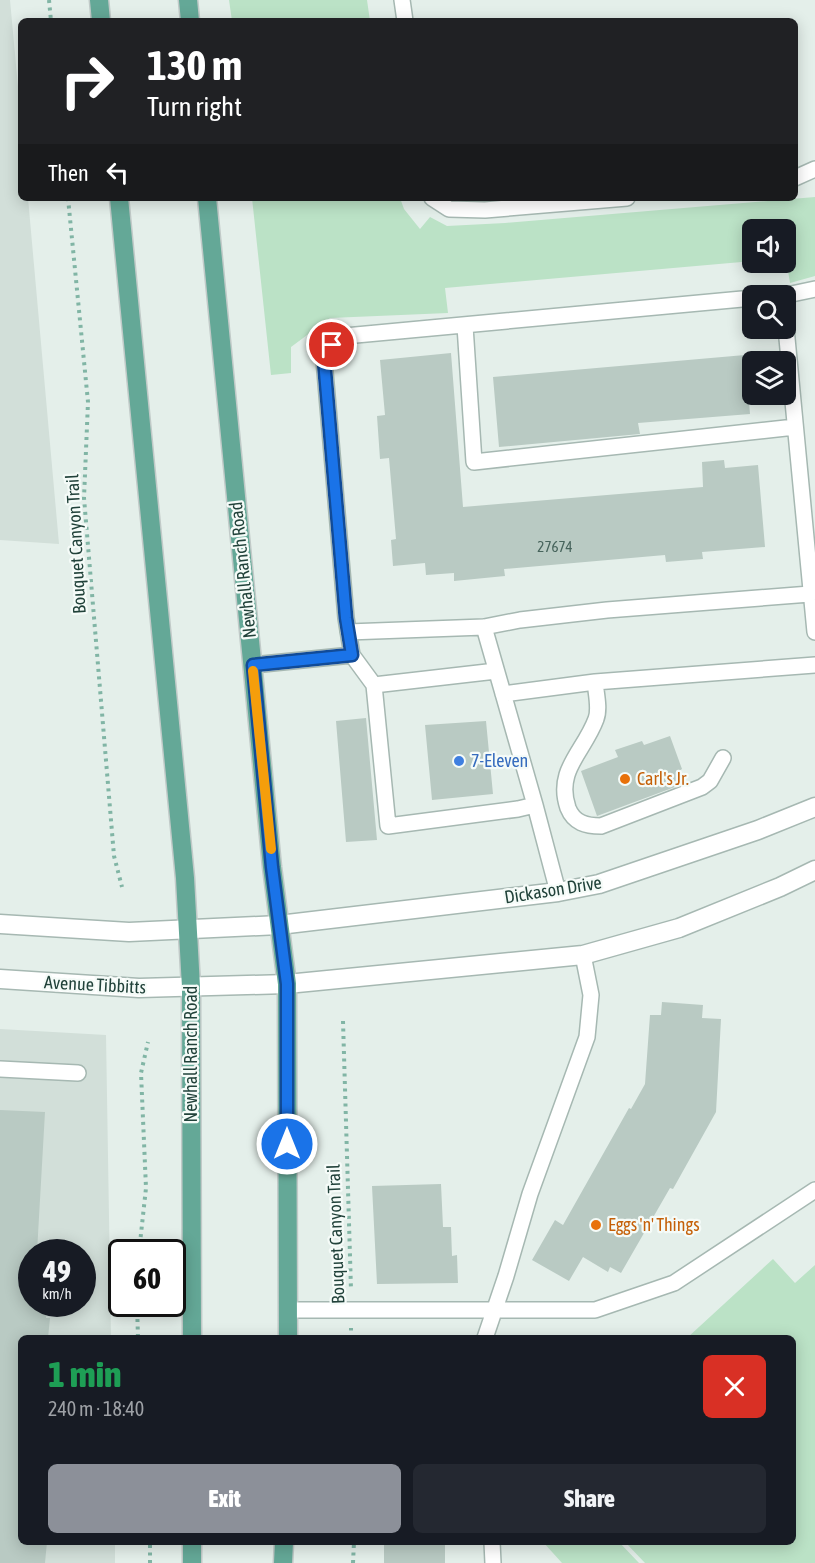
<!DOCTYPE html>
<html lang="en">
<head>
<meta charset="utf-8">
<style>
  :root { --surface:#171b24; --page:#242831; --text:#f1f3f6; --muted:#9ea1a6; --accent:#8c9099 }
  body { margin:0; font-family:"Asap Condensed",sans-serif; background:var(--page); color:var(--text); height:100vh; display:flex; flex-direction:column; font-size:22px; white-space:nowrap }
  * { box-sizing:border-box; margin:0 }
  p { font-size:20px; color:var(--muted) }
  .icon { flex:none; width:33px; height:33px; fill:none; stroke:currentColor; stroke-width:2; stroke-linecap:round; stroke-linejoin:round }
  .map { position:relative; flex:1; overflow:hidden }
  .details { position:absolute; left:18px; top:1335px; width:778px; height:210px; display:flex; flex-direction:column; background:var(--surface); border-radius:9px; box-shadow:0 3px 15px #0003 }
  .details>* { flex:none }
  .hud { position:absolute; left:18px; top:18px; width:780px; height:183px; border-radius:9px; box-shadow:0 3px 15px #0003; background:#202124; color:#fff; overflow:hidden }
  .tools { position:absolute; left:742px; top:219px; display:grid; gap:12px }
  .tools a { display:grid; place-items:center; width:54px; height:54px; border-radius:9px; background:var(--surface); box-shadow:0 3px 15px #0003; font-size:30px }
  .speed { position:absolute; left:18px; top:1239px; display:flex; gap:12px; font-size:30px; font-weight:700; text-align:center }
  .speed>* { display:grid; place-content:center; width:78px; height:78px; border-radius:50%; background:var(--surface); box-shadow:0 3px 15px #0003; line-height:1 }
  .speed small { font-size:15px; font-weight:400 }
  .speed .limit { border:3px solid #111; border-radius:9px; background:#fff; color:#111 }
  .pin { position:absolute; display:grid; place-items:center; width:51px; height:51px; color:#fff; margin:-26px; border:3px solid #fff; border-radius:50%; box-shadow:0 2px 6px #0007 }
  .me { position:absolute; width:66px; margin:-33px; rotate:0deg; stroke-linejoin:round; filter:drop-shadow(0 0 4px #0008) }
  .turn { display:flex; align-items:center; gap:21px; height:126px; padding:0 30px; font-size:27px }
  .turn .icon { width:78px; height:78px; stroke-width:2.5 }
  .turn b { display:block; font-size:42px; line-height:51px }
  .then { display:flex; align-items:center; height:57px; padding:0 30px; background:#0003; gap:12px; font-size:22px }
  .round { display:grid; place-items:center; flex:none; width:63px; height:63px; border-radius:9px; background:var(--page) }
  .overview { display:flex; align-items:center; justify-content:space-between; height:102px; padding:0 30px }
  h1 { font-size:36px; font-weight:800; line-height:45px; color:#1e9e55 }
  .cta { display:flex; gap:12px; margin-top:auto; padding:12px 30px }
  .cta a { flex:1; height:69px; border-radius:9px; background:var(--accent); color:#fff; font-size:24px; font-weight:800; line-height:69px; text-align:center }
  .cta a+a { background:var(--page); color:var(--text) }
  .map>svg:first-child { display:block }
  .built { fill:#d2dfd9; fill-rule:evenodd }
  .green { fill:#bbe2c6 }
  .building { fill:#b9cac3 }
  .lines { fill:none; stroke-linecap:round; stroke-linejoin:round }
  .service-casing { stroke:#a6b8b2; stroke-width:18 }
  .tertiary-casing { stroke:#a6b8b2; stroke-width:21 }
  .primary-casing { stroke:#c1cac8; stroke-width:21 }
  .path { stroke:#81b5a5; stroke-width:4; stroke-dasharray:3 4.5; stroke-linecap:butt }
  .service { stroke:#fff; stroke-width:15 }
  .tertiary { stroke:#fff; stroke-width:18 }
  .primary { stroke:#64a897; stroke-width:18 }
  .route-casing { stroke:#114b97; stroke-width:15 }
  .route { stroke:#1a73e8; stroke-width:10 }
  .slow { stroke:#f59e0b; stroke-width:10 }
  .shop-dot { fill:#3f7fe0; stroke:#f5fbf8; stroke-width:2 }
  .food-dot { fill:#e8710a; stroke:#f5fbf8; stroke-width:2 }
  .labels { text-anchor:middle; stroke-width:4.5; stroke-linejoin:round; paint-order:stroke }
  .number-label { font-size:15px; fill:#47645c }
  .street-label { font-size:18px; fill:#21423a; stroke:#f5fbf8 }
  .shop-label { font-size:18px; fill:#366cbe; stroke:#f5fbf8; text-anchor:start }
  .food-label { font-size:18px; fill:#c56008; stroke:#f5fbf8; text-anchor:start }
</style>
</head>
<body>
<div class="map">
<svg width="815" height="1563" viewBox="0 0 815 1563">
  <rect width="100%" height="100%" fill="#e4efea"/>
  <path class="built" d="M0,0H10L21,119V198H28L59,544L0,540Z
    M0,1029L106,1035L111,1338H21V1542H115V1563H0ZM32,1252H82V1304H32Z"/>
  <path class="green" d="M229,0H367L370,21H232Z
    M815,197V276L790,283L786,259V230H753V261L445,288L448,313L330,318L291,347V373L271,375L252,198H400L404,209L420,229L430,217L447,226L505,223Z
    M773,1259L795,1283L815,1265V1563H645L625,1542H794V1338H687Z
    M543,1542H619L639,1563H562Z"/>
  <path class="building" d="M451,353L463,507L703,487L702,462L724,460L725,468L758,465L765,547L702,552L703,559L666,562L665,555L504,569L505,576L454,581V573L426,575L425,563L393,566L391,540L396,539L389,458L380,459L377,416L385,415L380,360Z
    M745,355L750,414L638,423L640,434L499,447L493,377Z
    M366,718L377,840L346,842L336,721Z
    M486,721L493,794L432,800L425,725Z
    M670,736L682,769L679,771L683,784L597,816L581,771L618,757L615,750L642,741L644,745Z
    M662,1002L703,1005L702,1018L721,1019L716,1112L673,1189L670,1188L621,1273L610,1267L608,1272L583,1257L569,1281L532,1260L555,1220L563,1225L629,1108L631,1109L645,1084L650,1015H661Z
    M0,1110L45,1112L37,1252H32V1304H47L46,1318H50L48,1338H21V1542H47L45,1563H0Z
    M441,1184L443,1227H451L452,1256L457,1255L458,1283L377,1284L372,1186Z
    M384,1542H445V1563H384Z"/>
  <g class="lines">
    <defs>
      <path id="service" d="M402,0L405,21
        M795,178L815,169
        M432,198L449,209L485,210L627,198
        M782,296L815,289
        M465,326L474,462L795,427
        M786,328L815,632
        M484,627L535,805L558,892
        M348,632L484,627L520,620L607,610L810,594
        M253,665L352,655
        M496,671L374,685L388,826L518,809L535,805
        M595,682C596,693 600,709 596,719C584,752 555,770 568,808C574,823 586,826 601,826L702,787L710,781L723,758
        M374,685L352,655L346,618L324,360L332,345L345,336L753,298
        M503,694L595,682L815,665
        M0,1069L78,1073
        M288,1310H595L674,1283L815,1190
        M485,1338L506,1276L530,1194L587,1037L591,995L583,955
        M492,1542L493,1563"/>
      <path id="tertiary" d="M0,924L129,932L279,925L558,892L599,884L758,830L815,807
        M0,979L139,988L287,984L583,955L679,928L780,887L815,870"/>
      <path id="primary" d="M99,0L101,21
        M188,0L190,21
        M119,198L185,878L191,987L192,1338
        M207,198L272,867L287,984L288,1338
        M192,1542V1563
        M283,1563L284,1542"/>
    </defs>
    <use href="#service" class="service-casing"/>
    <use href="#tertiary" class="tertiary-casing"/>
    <use href="#primary" class="primary-casing"/>
    <path class="path" d="M49,0L51,21
      M68,198L88,402L84,498L114,856L122,887
      M343,1021L351,1290
      M139,1252L146,1188L141,1073L148,1042
      M137,1304L138,1338
      M351,1338V1328
      M150,1563V1542
      M353,1563L354,1542"/>
    <use href="#service" class="service"/>
    <use href="#tertiary" class="tertiary"/>
    <use href="#primary" class="primary"/>
  </g>
  <g class="lines">
    <defs>
      <path id="route" d="M287,1144V984L272,867L253,665L352,655L346,618L324,360L332,345"/>
    </defs>
    <use href="#route" class="route-casing"/>
    <use href="#route" class="route"/>
    <path class="slow" d="M253,671L271,849"/>
  </g>
  <circle class="shop-dot" cx="459" cy="761" r="6"/>
  <g class="food-dot">
    <circle cx="625" cy="779" r="6"/>
    <circle cx="596" cy="1225" r="6"/>
  </g>
  <g class="labels">
    <g class="number-label">
      <text x="555" y="552">27674</text>
    </g>
    <g class="street-label">
      <text transform="translate(76 544) rotate(-93)" y="6">Bouquet Canyon Trail</text>
      <text transform="translate(243 570) rotate(-96)" y="6">Newhall Ranch Road</text>
      <text transform="translate(553 890) rotate(-9)" y="6">Dickason Drive</text>
      <text transform="translate(95 985) rotate(3)" y="6">Avenue Tibbitts</text>
      <text transform="translate(191 1054) rotate(-90)" y="6">Newhall Ranch Road</text>
      <text transform="translate(336 1234) rotate(-92)" y="6">Bouquet Canyon Trail</text>
    </g>
    <g class="shop-label">
      <text x="471" y="767">7-Eleven</text>
    </g>
    <g class="food-label">
      <text x="637" y="785">Carl's Jr.</text>
      <text x="608" y="1231">Eggs 'n' Things</text>
    </g>
  </g>
</svg>
<div class="tools">
<a><svg class="icon" aria-label="sound" viewBox="0 0 24 24"><path d="M4 9h4l5-4v14l-5-4H4zM17 9q2 3 0 6"/></svg></a>
<a><svg class="icon" aria-label="search" viewBox="0 0 24 24"><circle cx="10" cy="10" r="6"/><path d="M15 15l6 6"/></svg></a>
<a><svg class="icon" aria-label="layers" viewBox="0 0 24 24"><path d="M12 4l9 5-9 5-9-5zM3 14l9 5 9-5"/></svg></a>
</div>
<div class="speed"><div>49<small>km/h</small></div><div class="limit">60</div></div>
<div class="pin" style="left:332px;top:345px;background:#d93025"><svg class="icon" aria-label="arrive" viewBox="0 0 24 24"><path d="M6 21V4h12l-3 4 3 4H6"/></svg></div>
<svg class="me" style="left:287px;top:1144px" viewBox="-20 -20 40 40"><circle r="17" fill="#1a73e8" stroke="#fff" stroke-width="3"/><path d="M0-11L8 9 0 5-8 9z" fill="#fff"/></svg>
<div class="hud">
<div class="turn"><svg class="icon" aria-label="right" viewBox="0 0 24 24"><path d="M7 20v-9h11M14 6l5 5-5 5"/></svg><div><b>130 m</b>Turn right</div></div>
<div class="then">Then<svg class="icon" aria-label="left" viewBox="0 0 24 24"><path d="M17 20v-9H6M10 6l-5 5 5 5"/></svg></div>
</div>
<section class="details">
<div class="overview"><div><h1>1 min</h1><p>240 m · 18:40</p></div><a class="round" style="background:#d93025;color:#fff"><svg class="icon" aria-label="close" viewBox="0 0 24 24"><path d="M6 6l12 12M18 6L6 18"/></svg></a></div>
<div class="cta"><a>Exit</a><a>Share</a></div>
</section>
</div>
</body>
</html>
